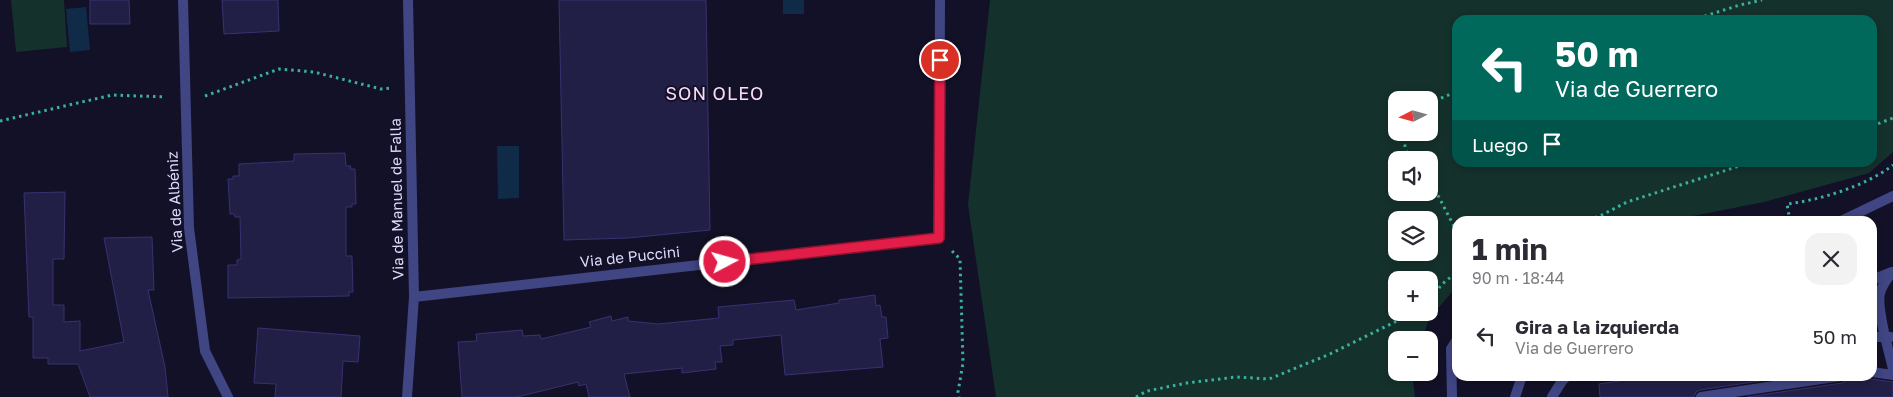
<!DOCTYPE html>
<html lang="es">
<head>
<meta charset="utf-8">
<style>
  :root { --surface:#fff; --page:#f2f2f3; --text:#2b2b33; --muted:#7c7c81 }
  body { margin:0; font-family:"Golos Text",sans-serif; background:var(--page); color:var(--text); height:100vh; display:flex; flex-direction:column; font-size:19px; white-space:nowrap }
  * { box-sizing:border-box; margin:0 }
  p { font-size:16px; color:var(--muted) }
  .icon { flex:none; width:28px; height:28px; fill:none; stroke:currentColor; stroke-width:2; stroke-linecap:round; stroke-linejoin:round }
  .map { position:relative; flex:1; overflow:hidden }
  .panel { position:absolute; left:1452px; top:216px; width:425px; height:165px; display:flex; flex-direction:column; background:var(--surface); border-radius:15px; box-shadow:0 2px 8px #0003 }
  .panel>* { flex:none }
  .top-card { position:absolute; left:1452px; top:15px; width:425px; height:152px; border-radius:15px; box-shadow:0 2px 8px #0003; background:#00695c; color:#fff; overflow:hidden }
  .needle { width:32px; rotate:264deg }
  .tools { position:absolute; left:1388px; top:91px; display:grid; gap:10px }
  .tools a { display:grid; place-items:center; width:50px; height:50px; border-radius:10px; background:var(--surface); box-shadow:0 2px 8px #0003; font-size:25px }
  .pin { position:absolute; display:grid; place-items:center; width:42px; height:42px; color:#fff; margin:-21px; border:2px solid #fff; border-radius:50%; box-shadow:0 1px 5px #0007 }
  .me { position:absolute; width:55px; margin:-28px; rotate:84deg; stroke-linejoin:round; filter:drop-shadow(0 0 4px #0008) }
  .turn { display:flex; align-items:center; gap:18px; height:105px; padding:0 20px; font-size:22px }
  .turn .icon { width:65px; height:65px; stroke-width:2.5 }
  .turn b { display:block; font-size:35px; line-height:42px }
  .then { display:flex; align-items:center; height:48px; padding:0 20px; background:#0003; gap:10px; font-size:19px }
  .round { display:grid; place-items:center; flex:none; width:52px; height:52px; border-radius:15px; background:var(--page) }
  .head { display:flex; align-items:center; justify-content:space-between; height:85px; padding:0 20px }
  h1 { font-size:30px; font-weight:700; line-height:38px }
  ul { padding:0; list-style:none }
  li { display:flex; align-items:center; gap:15px; height:70px; padding:0 20px }
  li div { flex:1 }
  li b { display:block; font-size:19px }
  li em { font-style:normal }
  .map>svg:first-child { display:block }
  .green { fill:#15312c; fill-rule:evenodd }
  .water { fill:#102b47 }
  .building { fill:#221f47; stroke:#373271 }
  .lines { fill:none; stroke-linecap:round; stroke-linejoin:round }
  .path { stroke:#38b29d; stroke-width:3; stroke-dasharray:2.5 4; stroke-linecap:butt }
  .service { stroke:#404583; stroke-width:10 }
  .minor { stroke:#404583; stroke-width:10 }
  .route-casing { stroke:#92132f; stroke-width:12 }
  .route { stroke:#e11d48; stroke-width:9 }
  .labels { text-anchor:middle; stroke-width:4; stroke-linejoin:round; paint-order:stroke }
  .street-label { font-size:15px; fill:#dadafd; stroke:#131127 }
  .quarter-label { font-size:18px; letter-spacing:1px; fill:#fddcf5; stroke:#131127 }
</style>
</head>
<body>
<div class="map">
<svg width="1893" height="397" viewBox="0 0 1893 397">
  <rect width="100%" height="100%" fill="#131127"/>
  <path class="green" d="M11,0H64L67,47L16,52Z
    M990,0H1893V152L1869,173L1764,202L1668,221H1458L1457,286L1429,319L1422,340H1396V372L1412,373L1415,397H996L968,205ZM1458,20H1872V162H1458ZM1396,100H1429V132H1396ZM1396,160H1429V192H1396ZM1396,220H1429V252H1396ZM1396,280H1429V312H1396Z"/>
  <path class="water" d="M783,0H804V14H783Z
    M86,7L90,50L70,52L66,9Z
    M497,146H519V198L498,199Z"/>
  <path class="building" d="M90,0H129L130,24H90Z
    M222,0H278L279,31L224,34Z
    M559,0H706L710,230L628,238L564,240Z
    M345,153L346,166H351L350,169H355L356,204H352V207H346V256H352L353,292H349V296L228,298V265H237V260L241,259L240,217H235L234,214H230L228,179H233V176H239V164L294,161V154Z
    M65,192L64,259H53V305H64V322L80,321V351L124,342L104,238L152,237L154,290H148L165,367L168,397H90L78,364H48V358H33V317H29L24,193Z
    M875,295L876,306L880,305L882,317H886L888,338L880,339L883,367L785,375L781,335L733,340V345L720,346L722,362H715L716,369L682,373V368L624,374L630,397H589L586,384L579,386L578,382L517,397H462L458,342L477,341L476,334L522,330L523,336L540,335L541,339L591,327L589,322L611,316L612,321L628,317V321L658,324L719,318L718,307L794,300L796,310L839,303V300Z
    M258,328L360,336L358,362L343,361L341,397H275L276,384L254,383Z
    M1651,376H1793L1700,390L1696,392L1694,397H1600L1599,384Z
    M1848,376H1867L1871,379L1893,382V397H1747L1842,383L1846,381Z"/>
  <g class="lines">
    <path class="path" d="M1692,20L1740,5L1762,0
      M205,96L279,69L314,72L381,89L392,88
      M1429,103L1458,91
      M0,121L112,95L166,97
      M1872,126L1893,118
      M1401,132L1409,160
      M1429,178L1458,234
      M1569,221L1598,217L1627,202L1752,162
      M1790,221L1787,204C1820,200 1866,186 1893,165
      M952,251L960,259L963,363L958,392L959,397
      M1429,305L1441,285L1458,271
      M1136,397L1147,391L1187,383L1236,377L1269,379L1330,354L1415,312"/>
    <path class="service" d="M1892,272C1887,279 1882,285 1880,293C1876,309 1889,351 1893,369
      M1872,280L1892,272
      M1872,337H1891
      M1872,372L1893,375
      M1515,397L1522,376
      M1552,397L1562,381L1567,376
      M1701,397L1841,376"/>
    <path class="minor" d="M183,0L189,228L205,351L228,397
      M1841,221L1893,196
      M414,297L939,238L940,0
      M407,397L414,297L408,0
      M1452,397L1451,349L1458,338"/>
  </g>
  <g class="lines">
    <defs>
      <path id="route" d="M725,262L939,238L940,60"/>
    </defs>
    <use href="#route" class="route-casing"/>
    <use href="#route" class="route"/>
  </g>
  <g class="labels">
    <g class="street-label">
      <text transform="translate(397 199) rotate(-91)" y="5">Via de Manuel de Falla</text>
      <text transform="translate(175 202) rotate(-93)" y="5">Via de Albéniz</text>
      <text transform="translate(630 257) rotate(-6)" y="5">Via de Puccini</text>
    </g>
    <g class="quarter-label">
      <text x="715" y="100">SON OLEO</text>
    </g>
  </g>
</svg>
<div class="tools">
<a><svg class="needle" viewBox="-14 -14 28 28"><path d="M0-13l5 13h-10z" fill="#e53935"/><path d="M0 13l5-13h-10z" fill="#7c7c81"/></svg></a>
<a><svg class="icon" aria-label="sound" viewBox="0 0 24 24"><path d="M4 9h4l5-4v14l-5-4H4zM17 9q2 3 0 6"/></svg></a>
<a><svg class="icon" aria-label="layers" viewBox="0 0 24 24"><path d="M12 4l9 5-9 5-9-5zM3 14l9 5 9-5"/></svg></a>
<a>+</a>
<a>−</a>
</div>
<div class="pin" style="left:940px;top:60px;background:#d93025"><svg class="icon" aria-label="arrive" viewBox="0 0 24 24"><path d="M6 21V4h12l-3 4 3 4H6"/></svg></div>
<svg class="me" style="left:725px;top:262px" viewBox="-20 -20 40 40"><circle r="17" fill="#e11d48" stroke="#fff" stroke-width="3"/><path d="M0-11L8 9 0 5-8 9z" fill="#fff"/></svg>
<div class="top-card">
<div class="turn"><svg class="icon" aria-label="left" viewBox="0 0 24 24"><path d="M17 20v-9H6M10 6l-5 5 5 5"/></svg><div><b>50 m</b>Via de Guerrero</div></div>
<div class="then">Luego<svg class="icon" aria-label="arrive" viewBox="0 0 24 24"><path d="M6 21V4h12l-3 4 3 4H6"/></svg></div>
</div>
<section class="panel">
<div class="head"><div><h1>1 min</h1><p>90 m · 18:44</p></div><a class="round"><svg class="icon" aria-label="close" viewBox="0 0 24 24"><path d="M6 6l12 12M18 6L6 18"/></svg></a></div>
<ul>
<li><svg class="icon" aria-label="left" viewBox="0 0 24 24"><path d="M17 20v-9H6M10 6l-5 5 5 5"/></svg><div><b>Gira a la izquierda</b><p>Via de Guerrero</p></div><em>50 m</em></li>
</ul>
</section>
</div>
</body>
</html>
